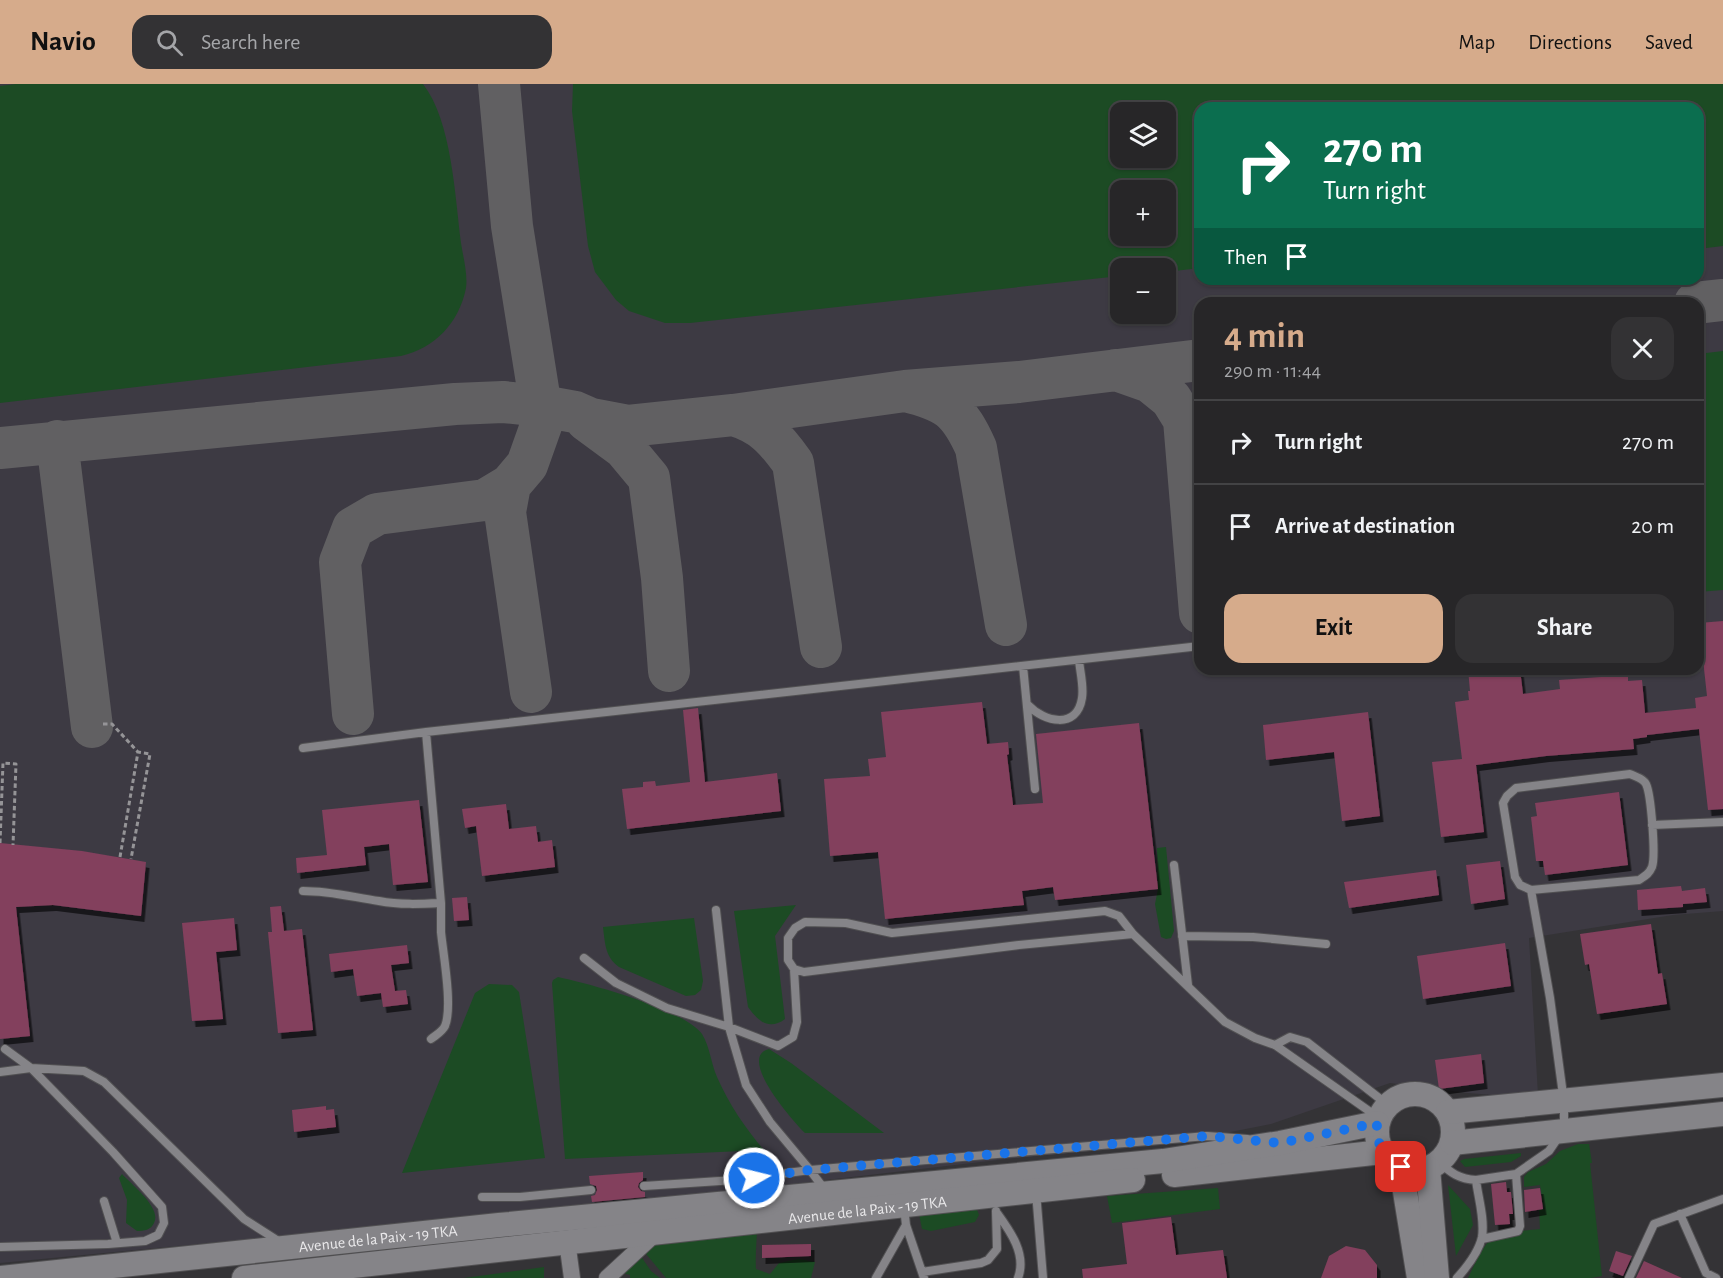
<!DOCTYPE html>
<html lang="en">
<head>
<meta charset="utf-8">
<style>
  :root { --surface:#272628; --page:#333234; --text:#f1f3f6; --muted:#a4a5a8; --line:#434345; --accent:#d6ab8b }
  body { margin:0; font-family:"Alegreya Sans",sans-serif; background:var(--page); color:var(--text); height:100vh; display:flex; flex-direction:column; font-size:22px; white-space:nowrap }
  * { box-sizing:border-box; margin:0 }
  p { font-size:20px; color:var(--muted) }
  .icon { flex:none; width:33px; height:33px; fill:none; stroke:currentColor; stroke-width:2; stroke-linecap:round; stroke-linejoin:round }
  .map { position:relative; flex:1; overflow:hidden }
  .sheet { position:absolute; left:1194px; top:213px; width:510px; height:378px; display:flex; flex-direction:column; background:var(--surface); border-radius:18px; box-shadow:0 2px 4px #0004,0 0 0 2px var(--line) }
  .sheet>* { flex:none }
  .guide { position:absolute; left:1194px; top:18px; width:510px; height:183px; border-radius:18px; box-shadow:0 2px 4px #0004,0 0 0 2px var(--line); background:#0b6e4f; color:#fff; overflow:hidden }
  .buttons { position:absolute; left:1110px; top:18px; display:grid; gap:12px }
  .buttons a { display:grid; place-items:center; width:66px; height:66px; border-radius:12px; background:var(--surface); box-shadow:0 2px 4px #0004,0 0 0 2px var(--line); font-size:30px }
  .pin { position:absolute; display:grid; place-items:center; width:51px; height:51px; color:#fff; margin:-26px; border-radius:12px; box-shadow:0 3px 9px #0006 }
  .me { position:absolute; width:66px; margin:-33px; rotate:82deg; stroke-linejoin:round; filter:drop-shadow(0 0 4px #0008) }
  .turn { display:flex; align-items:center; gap:21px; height:126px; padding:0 30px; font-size:27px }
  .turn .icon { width:78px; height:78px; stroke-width:2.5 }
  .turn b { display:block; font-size:42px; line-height:51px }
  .then { display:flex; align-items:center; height:57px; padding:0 30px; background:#0003; gap:12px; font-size:22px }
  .round { display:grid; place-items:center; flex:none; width:63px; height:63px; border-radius:18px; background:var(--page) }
  .headline { display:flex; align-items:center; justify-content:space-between; height:102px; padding:0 30px }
  h1 { font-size:36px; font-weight:600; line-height:45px; color:var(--accent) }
  .primary-button { display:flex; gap:12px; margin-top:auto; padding:12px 30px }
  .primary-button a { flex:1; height:69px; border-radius:18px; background:var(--accent); color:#111; font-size:24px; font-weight:600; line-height:69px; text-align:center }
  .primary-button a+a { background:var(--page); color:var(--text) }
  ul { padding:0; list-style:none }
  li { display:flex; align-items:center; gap:18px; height:84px; padding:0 30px; border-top:2px solid var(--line) }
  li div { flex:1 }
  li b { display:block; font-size:22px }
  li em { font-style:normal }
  header { display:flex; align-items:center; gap:36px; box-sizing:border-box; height:84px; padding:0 30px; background:var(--accent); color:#111 }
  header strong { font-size:28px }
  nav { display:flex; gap:33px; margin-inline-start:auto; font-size:21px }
  .search { width:420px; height:54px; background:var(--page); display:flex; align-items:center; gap:15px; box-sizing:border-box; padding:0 21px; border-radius:18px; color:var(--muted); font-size:22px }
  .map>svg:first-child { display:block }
  .built { fill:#3d3a43; fill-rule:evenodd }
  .green { fill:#1c4b24; fill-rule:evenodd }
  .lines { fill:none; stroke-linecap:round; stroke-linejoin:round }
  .taxiway { stroke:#616062; stroke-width:42 }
  .building { fill:#833f5d; filter:url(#shadow) }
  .lane-casing { stroke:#515052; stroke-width:10 }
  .street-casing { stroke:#515052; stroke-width:18 }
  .secondary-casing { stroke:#515052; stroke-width:26 }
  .path { stroke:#959497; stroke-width:3; stroke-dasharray:4.5 3; stroke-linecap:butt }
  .lane { stroke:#858488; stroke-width:8 }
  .street { stroke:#858488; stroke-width:16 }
  .secondary { stroke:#858488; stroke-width:24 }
  .route { stroke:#1a73e8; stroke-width:10; stroke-dasharray:0 18 }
  .labels { text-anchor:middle; stroke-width:6; stroke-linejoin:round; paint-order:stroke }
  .street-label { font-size:16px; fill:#e9e8ea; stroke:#2a292c }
</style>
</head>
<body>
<header>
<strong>Navio</strong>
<div class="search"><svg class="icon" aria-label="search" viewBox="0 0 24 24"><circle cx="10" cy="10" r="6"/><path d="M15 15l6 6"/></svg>Search here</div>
<nav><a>Map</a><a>Directions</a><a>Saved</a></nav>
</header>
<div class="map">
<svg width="1723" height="1194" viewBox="0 0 1723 1194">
  <defs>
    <filter id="shadow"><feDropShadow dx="3.5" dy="6" stdDeviation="0" flood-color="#0009"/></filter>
  </defs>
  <rect width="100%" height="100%" fill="#343336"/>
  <path class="built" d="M0,0H1723V827L1673,831L1529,854L1538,1011L1505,1012L1468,1009L1390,999L1271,1040L1175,1059L1015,1074L645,1117L0,1179ZM1200,24H1698V195H1200ZM1120,28H1166V74H1120ZM1120,106H1166V152H1120ZM1120,184H1166V230H1120ZM1200,219H1698V585H1200Z"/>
  <path class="green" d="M16,0H423C452,37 455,113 461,159C463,172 468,191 466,204C459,239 435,264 401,272L0,319V2Z
    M573,0H1723V162L1698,165V24H1200V184L1166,188V184H1120V192L690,239H665L629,227L616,216L595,188L588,162L572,27ZM1120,28H1166V74H1120ZM1120,106H1166V152H1120Z
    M1723,267V506L1698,508V270Z
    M1166,763L1174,847L1171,854L1166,855L1161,853L1155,820L1158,805L1157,764Z
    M796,821L775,852L785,935C769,947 758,937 748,923L734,827Z
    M694,834L703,897L701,906L695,911L686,912L619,883C605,873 605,859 603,843Z
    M558,893C590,900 684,925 702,950C710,963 711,979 717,993C729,1020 745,1044 764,1066L565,1075L552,899L553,896Z
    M489,900L512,901L519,908L545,1074L402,1089L475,909Z
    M769,965L791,979L884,1049H805C794,1038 736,973 769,965Z
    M1578,1060H1589L1592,1079H1590L1602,1192L1591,1194H1468C1491,1147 1489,1150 1540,1145L1539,1126L1544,1125L1540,1101L1524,1103V1093L1528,1088L1546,1080L1560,1067Z
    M1521,1069V1072L1511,1078L1465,1083L1460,1077L1464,1075Z
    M122,1090C132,1101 162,1124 154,1139C151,1146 144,1147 137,1147L126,1139L127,1116L119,1094Z
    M1448,1101L1470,1125L1473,1141L1456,1172Z
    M1218,1104L1220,1125L1112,1139L1107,1112Z
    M976,1123L979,1131L975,1138L931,1147L922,1145L918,1125Z
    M757,1142C757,1157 755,1170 756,1185L770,1190L779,1179L799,1175L815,1178L811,1194H666L642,1165L655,1150Z
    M638,1168L651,1187L660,1194H630V1191L620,1188Z
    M544,1183V1194H464Z"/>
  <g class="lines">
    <path class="taxiway" d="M1695,219L1723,216
      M1116,286L1150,298L1171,315L1184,336L1200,529
      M906,307C947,317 959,326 976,364L1006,541
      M733,331C763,340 775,354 793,379L821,563
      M586,336L624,364L649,394L662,494L669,587
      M57,357L92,643
      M0,364L455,320L503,318L542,322L575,328L591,335L628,342L733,331L905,307L1019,298L1200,276
      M510,401L505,428L531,608
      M353,630L340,478L353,444L377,430L485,416L510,401L527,381L543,336L512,142L499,0"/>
  </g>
  <path class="building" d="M1723,537V725L1708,726L1699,645L1647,651V653L1633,655L1634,665L1546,672L1476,681L1484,748L1441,753L1432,678L1462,675L1455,618L1469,616L1468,607H1470L1468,585H1520L1523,610L1560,605L1559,596L1628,591V597L1642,596L1645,629L1696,624L1695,614L1707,612L1699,539Z
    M982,618L987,660L1008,658L1009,670L1007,671L1013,721L1043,719L1036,650L1139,639L1158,805L1055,816L1053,803L1022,807L1024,821L885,835L878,768L830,772L824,695L870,692L868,675L886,673L881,628Z
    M698,624L705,698L777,689L781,727L627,745L622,705L643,703V698L655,697L656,702L690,698L683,626Z
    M1368,628L1380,732L1342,737L1334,668L1266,676L1263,641Z
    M1619,708L1628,781L1545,791L1543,777H1536L1531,733L1537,732L1535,719Z
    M419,716L428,798L393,801L389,760L364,763L366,781L297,789L296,774L327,771L322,726Z
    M506,720L509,745L536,742L538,758L552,756L555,783L482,792L476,742L465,744L462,725Z
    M0,759L82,767L146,778L141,832L53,821L16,823L30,952L0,955Z
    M1500,777L1505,815L1471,820L1466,781Z
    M1436,786L1439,811L1349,824L1344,798Z
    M1681,802L1682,807L1705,804L1707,818L1683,820V823L1638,826L1637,806Z
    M467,813L469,836L454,837L452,814Z
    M281,822L284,847L302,845L313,946L278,949L268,848H272L270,823Z
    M234,834L237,866L216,868L223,935L192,937L182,839Z
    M1651,840L1658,890L1662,889L1667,920L1597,930L1589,880L1585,881L1580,850Z
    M1505,859L1511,902L1423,915L1417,872Z
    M407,861L409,879L391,881L395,907L406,906L408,920L383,923L381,909L357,912L353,885L331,888L329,870Z
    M1481,970L1484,999L1439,1005L1435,976Z
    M326,1022V1026L334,1025L336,1043L294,1048L292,1026Z
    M643,1088V1096L639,1099L638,1103L641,1107L645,1108V1113L592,1118L591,1112L595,1111L597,1106L596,1102L590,1100L589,1092Z
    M1506,1098L1507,1108H1511L1513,1130H1509L1510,1140L1495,1141L1491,1100Z
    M1540,1104L1543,1125L1525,1128L1524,1106Z
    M1171,1133L1176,1171L1223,1166L1227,1194H1083L1082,1185L1127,1180L1122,1139Z
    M811,1160V1172L762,1174V1161Z
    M1346,1162L1365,1166L1377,1181V1194H1321L1329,1172Z
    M1616,1167L1632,1172L1623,1192L1609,1187Z
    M1644,1177L1682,1194H1636Z"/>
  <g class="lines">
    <defs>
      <path id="lane" d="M1023,582L1035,705
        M1028,621C1044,638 1077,646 1082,614C1084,602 1080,588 1079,576
        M426,648L441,819C441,829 441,839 441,848C443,869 453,923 445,942C442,948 436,951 431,955
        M303,664L426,648L1200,562
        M1630,690C1636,693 1643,694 1646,700C1651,710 1656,772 1652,783C1649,790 1645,792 1639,796L1531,806L1520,801L1515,793L1503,719L1507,712L1516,704Z
        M1652,741L1723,738
        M1174,781L1188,901
        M303,807C330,807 352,813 379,817C400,821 420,820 441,819
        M716,826L729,943L746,1001L770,1038L810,1086L825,1106
        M1182,852L1253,853L1326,860
        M584,874L616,899L667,924L729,943L778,962L793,953L797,938L794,885L788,876V854L795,844L805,838L846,839L892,849L1105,827L1119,832L1133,850L1225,938L1255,954L1275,961L1379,1034
        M794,885L804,888L1019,861L1133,850
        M1275,961L1290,953L1307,958L1388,1021
        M5,965L31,984L84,987L104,998L244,1135L280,1158
        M0,988L31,984L113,1068L162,1123L164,1139L158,1151L145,1157L108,1160L0,1163
        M1439,1078C1451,1089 1459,1095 1476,1096
        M644,1102L735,1096L810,1086L1207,1052L1247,1055
        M1036,1108L1043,1194
        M482,1113H520L591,1106
        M104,1117L117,1159
        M904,1123L906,1141L924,1194
        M997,1129C1010,1147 1027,1170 1018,1194
        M1680,1130L1706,1189L1716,1194
        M1482,1155L1518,1147L1520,1142L1516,1090L1549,1067L1564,1045V1018L1550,914L1531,806
        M922,1188L981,1179L988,1176L997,1165L996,1127
        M876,1194L906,1141
        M1457,1194C1466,1184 1479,1167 1482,1153C1485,1135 1478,1113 1476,1096L1516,1090
        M1629,1194L1654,1140L1723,1115"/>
      <path id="street" d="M567,1157L572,1194
        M607,1194L657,1148"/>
      <g id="secondary">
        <circle cx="1415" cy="1048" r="38"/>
        <path d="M1448,1028L1723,1001"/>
        <path d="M1452,1059L1723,1030"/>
        <path d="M1401,1083L1419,1194"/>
        <path d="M1428,1084L1437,1194"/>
        <path d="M1174,1091L1382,1068"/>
        <path id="s1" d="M0,1194L499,1141L1163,1077L1280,1059L1377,1039"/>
        <path id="s2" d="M244,1194L1133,1096"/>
      </g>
    </defs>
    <use href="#lane" class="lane-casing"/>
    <use href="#street" class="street-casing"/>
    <use href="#secondary" class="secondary-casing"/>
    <path class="path" d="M103,640H112L138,668
      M0,759L3,679L16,680L13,761
      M120,773L138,668L150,670L131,775"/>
    <use href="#lane" class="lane"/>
    <use href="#street" class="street"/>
    <use href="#secondary" class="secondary"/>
  </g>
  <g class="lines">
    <path class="route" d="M754,1094L810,1086L1207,1052L1280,1059L1377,1039C1376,1060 1383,1073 1401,1083"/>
  </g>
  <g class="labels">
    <g class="street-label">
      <text dy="6" stroke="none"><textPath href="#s2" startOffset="627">Avenue de la Paix - 19 TKA</textPath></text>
      <text dy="6" stroke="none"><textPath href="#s1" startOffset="380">Avenue de la Paix - 19 TKA</textPath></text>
    </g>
  </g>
</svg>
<div class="buttons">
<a><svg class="icon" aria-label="layers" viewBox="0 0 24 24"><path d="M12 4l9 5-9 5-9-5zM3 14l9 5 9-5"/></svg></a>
<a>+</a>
<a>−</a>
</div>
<div class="pin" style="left:1401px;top:1083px;background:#d93025"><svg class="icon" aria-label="arrive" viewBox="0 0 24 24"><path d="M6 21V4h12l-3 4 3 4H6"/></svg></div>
<svg class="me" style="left:754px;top:1094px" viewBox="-20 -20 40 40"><circle r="17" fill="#1a73e8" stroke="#fff" stroke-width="3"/><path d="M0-11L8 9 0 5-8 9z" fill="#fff"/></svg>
<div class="guide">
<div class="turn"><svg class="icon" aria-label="right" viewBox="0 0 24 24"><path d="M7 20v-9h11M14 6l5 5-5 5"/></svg><div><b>270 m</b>Turn right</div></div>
<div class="then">Then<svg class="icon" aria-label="arrive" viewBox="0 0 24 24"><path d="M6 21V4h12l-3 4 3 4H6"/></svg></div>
</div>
<section class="sheet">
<div class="headline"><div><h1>4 min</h1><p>290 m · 11:44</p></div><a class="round"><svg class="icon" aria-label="close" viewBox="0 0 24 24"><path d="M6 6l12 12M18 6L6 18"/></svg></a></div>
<ul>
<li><svg class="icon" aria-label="right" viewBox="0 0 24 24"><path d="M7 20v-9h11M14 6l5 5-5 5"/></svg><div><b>Turn right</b></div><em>270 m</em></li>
<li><svg class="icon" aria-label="arrive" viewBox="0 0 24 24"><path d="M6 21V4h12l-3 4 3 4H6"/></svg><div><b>Arrive at destination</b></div><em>20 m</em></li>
</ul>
<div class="primary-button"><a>Exit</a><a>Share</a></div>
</section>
</div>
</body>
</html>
